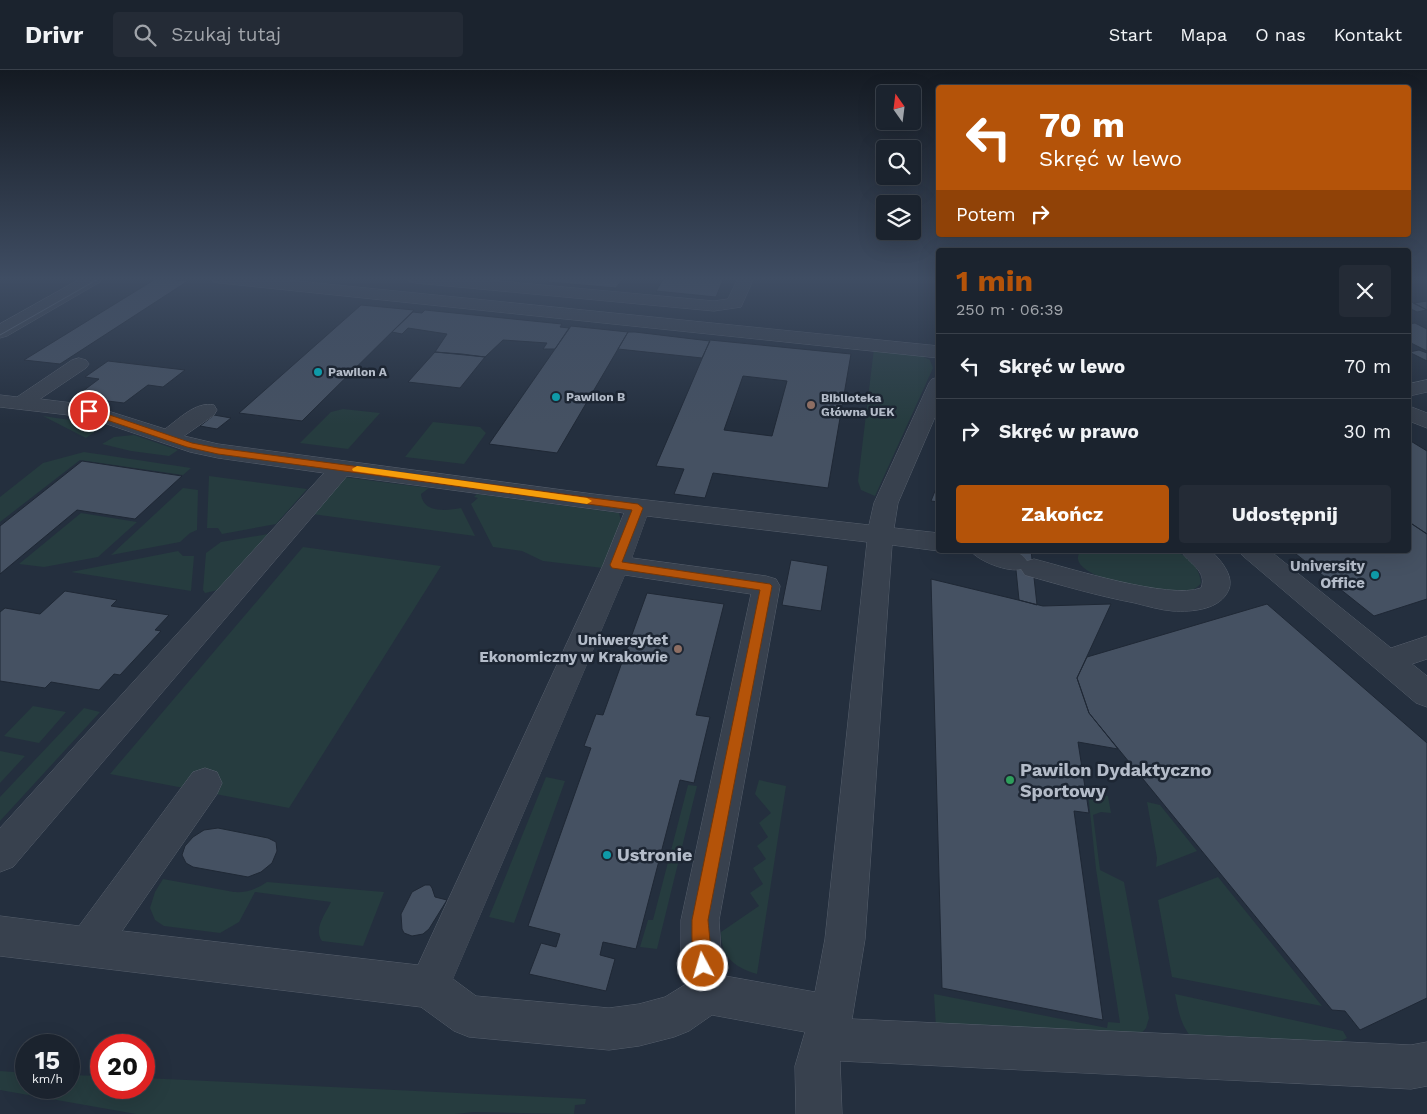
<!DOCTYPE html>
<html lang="pl">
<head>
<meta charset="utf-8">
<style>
  :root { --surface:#1b232e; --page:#242b36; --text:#f1f3f6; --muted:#a0a4aa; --line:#39404a; --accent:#b45309 }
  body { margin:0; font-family:"Work Sans",sans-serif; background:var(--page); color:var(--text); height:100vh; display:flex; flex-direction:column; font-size:19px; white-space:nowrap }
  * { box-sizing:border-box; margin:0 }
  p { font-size:16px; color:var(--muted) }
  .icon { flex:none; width:28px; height:28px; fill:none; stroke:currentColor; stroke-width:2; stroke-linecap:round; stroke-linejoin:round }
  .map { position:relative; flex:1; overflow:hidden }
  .sheet { position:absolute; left:936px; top:178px; width:475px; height:305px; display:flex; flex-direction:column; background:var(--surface); border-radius:5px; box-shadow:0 5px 20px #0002,0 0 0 1px var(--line) }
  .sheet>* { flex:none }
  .hud { position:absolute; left:936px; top:15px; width:475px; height:152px; border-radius:5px; box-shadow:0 5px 20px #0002,0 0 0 1px var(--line); background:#b45309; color:#fff; overflow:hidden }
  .needle { width:32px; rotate:346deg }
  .controls { position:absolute; left:876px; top:15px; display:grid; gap:10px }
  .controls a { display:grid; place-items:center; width:45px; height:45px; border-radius:5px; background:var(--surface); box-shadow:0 5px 20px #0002,0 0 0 1px var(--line); font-size:25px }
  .speed { position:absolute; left:15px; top:964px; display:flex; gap:10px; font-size:25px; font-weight:700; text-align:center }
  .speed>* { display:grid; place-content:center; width:65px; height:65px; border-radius:50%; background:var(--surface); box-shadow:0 5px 20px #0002,0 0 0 1px var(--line); line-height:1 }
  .speed small { font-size:12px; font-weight:400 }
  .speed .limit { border:8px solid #d22; background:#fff; color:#111 }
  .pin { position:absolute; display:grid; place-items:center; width:42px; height:42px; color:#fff; margin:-21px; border:2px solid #fff; border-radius:50%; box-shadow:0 1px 5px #0007 }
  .me { position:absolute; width:55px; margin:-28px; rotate:354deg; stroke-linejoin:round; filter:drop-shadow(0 0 4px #0008) }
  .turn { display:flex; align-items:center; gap:18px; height:105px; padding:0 20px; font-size:22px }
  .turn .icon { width:65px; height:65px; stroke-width:2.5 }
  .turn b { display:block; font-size:35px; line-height:42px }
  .then { display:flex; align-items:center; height:48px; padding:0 20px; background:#0003; gap:10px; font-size:19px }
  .round { display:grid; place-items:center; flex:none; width:52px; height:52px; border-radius:5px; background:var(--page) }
  .headline { display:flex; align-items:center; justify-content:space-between; height:85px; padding:0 20px }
  h1 { font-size:30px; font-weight:700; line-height:38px; color:var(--accent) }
  .button { display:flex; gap:10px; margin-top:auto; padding:10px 20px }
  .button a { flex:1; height:58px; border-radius:5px; background:var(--accent); color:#fff; font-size:20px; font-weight:700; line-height:58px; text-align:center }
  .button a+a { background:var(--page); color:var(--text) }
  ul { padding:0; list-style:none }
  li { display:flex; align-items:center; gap:15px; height:65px; padding:0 20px; border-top:1px solid var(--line) }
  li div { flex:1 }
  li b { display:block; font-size:19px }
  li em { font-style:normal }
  header { display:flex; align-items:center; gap:30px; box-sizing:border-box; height:70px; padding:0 25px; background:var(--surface); border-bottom:1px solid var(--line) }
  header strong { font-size:24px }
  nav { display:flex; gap:28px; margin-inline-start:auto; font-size:18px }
  .search { width:350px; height:45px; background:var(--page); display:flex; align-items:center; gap:12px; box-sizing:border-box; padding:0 18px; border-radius:5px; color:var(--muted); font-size:19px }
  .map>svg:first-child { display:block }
  .green { fill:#263c3f }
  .building { fill:#455162; stroke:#1f2835; fill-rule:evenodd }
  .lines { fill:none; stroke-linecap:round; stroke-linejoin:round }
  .minor-casing { stroke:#565f6c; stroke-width:1 }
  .minor { fill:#38414e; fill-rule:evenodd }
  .tram { stroke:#5a6575; stroke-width:1 }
  .route { fill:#b45309; stroke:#753606 }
  .slow { fill:#f59e0b }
  .culture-dot { fill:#0f9aa8; stroke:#1d2633; stroke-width:2 }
  .education-dot { fill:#8d6e63; stroke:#1d2633; stroke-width:2 }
  .leisure-dot { fill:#2e9e5b; stroke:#1d2633; stroke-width:2 }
  .labels { text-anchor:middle; stroke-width:5; stroke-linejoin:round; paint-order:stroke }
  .far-poi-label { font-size:12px; font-weight:bold; fill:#b4bcc9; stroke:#1d2633; text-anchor:start }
  .poi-label { font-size:15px; font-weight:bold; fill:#b4bcc9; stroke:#1d2633; text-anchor:end }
  .near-poi-label { font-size:18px; font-weight:bold; fill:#b4bcc9; stroke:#1d2633; text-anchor:start }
</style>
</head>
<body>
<header>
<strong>Drivr</strong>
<div class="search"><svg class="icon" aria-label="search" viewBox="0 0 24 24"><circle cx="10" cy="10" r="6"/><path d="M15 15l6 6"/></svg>Szukaj tutaj</div>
<nav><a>Start</a><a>Mapa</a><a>O nas</a><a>Kontakt</a></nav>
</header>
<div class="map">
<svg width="1427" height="1044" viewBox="0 0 1427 1044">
  <rect width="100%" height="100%" fill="#242f3e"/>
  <path class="green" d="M874,278L922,286L930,290L933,298L875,426L861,420L858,411Z
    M343,339L380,343L348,379L300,373L331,342Z
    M43,346L104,355L86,368Z
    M433,352L480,357L486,363L464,394L405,387Z
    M134,365L178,380L169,386L131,381L102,374L114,367Z
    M84,382L191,398L183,405L80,390L0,452V427L43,393Z
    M209,406L307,419L276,454L222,464L218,458H207Z
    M343,407L429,418L421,424C423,443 446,441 461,438L475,466L312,444Z
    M183,418L198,420L197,460L190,463L180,472L111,485Z
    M477,424L619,443L621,451L603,498L543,491L522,481L493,477L471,434L478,428L474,427Z
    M81,443L137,452L98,487L44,497L19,494Z
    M268,464L224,516L218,520L205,523L203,520L206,483L221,472Z
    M303,477L441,496L289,738L110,704Z
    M1081,480C1101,480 1164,476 1179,483C1192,489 1200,500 1201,513C1198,517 1194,520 1188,521C1172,524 1058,510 1081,480Z
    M178,481L183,486H194L191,521L71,502Z
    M33,636L66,642L39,673L4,666Z
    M84,638L100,642L0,751V727Z
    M0,681L25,686L0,713Z
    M546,707L565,711L514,853L489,847Z
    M759,710L786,716L757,904C734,897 721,887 721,862L759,836L750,823L763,814L753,798L766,789L757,776L768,767L759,753L771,743L755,724Z
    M688,715L697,716L657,879L640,877L648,850H653Z
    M1088,723L1108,726L1111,743L1101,742L1093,745L1100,800L1124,812L1149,948L1146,958L1139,966L936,957L934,924L1107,958L1108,952L1120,953L1096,799Z
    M1147,732L1160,735L1197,781L1156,797L1157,788Z
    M1218,807L1322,936L1172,907L1158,830Z
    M163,809L234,822C246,823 257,819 267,812L384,822L363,876L322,871C313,859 326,843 331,832L255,822L239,852L220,863L164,856L155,850L150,838L155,822Z
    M1175,924L1343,961L1347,968L1331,976L1195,971C1181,957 1179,944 1175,924Z
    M0,1001L26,1003V1018H69V1005L101,1006V1018H144V1008L586,1029L585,1034L575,1035L574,1044L474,1042L455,1044H136L0,1020Z"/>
  <path class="building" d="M157,208L188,211L60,294L24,290Z
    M552,208H623L616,218L548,212Z
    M664,208H722L721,210H723L716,227L656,221Z
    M1409,231L1414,233L1427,240L1417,242L1409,238Z
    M1427,231V240L1413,233H1414Z
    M361,235L414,240L302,351L239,343Z
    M425,240L562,254L560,257L569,258L555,279H543L547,273L503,270L485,287L435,282L447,264L408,258L402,264L392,262L413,242L422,243Z
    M1415,253L1427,259V281L1409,272V254Z
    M571,256L628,262L557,383L489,374Z
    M628,262H635L710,271L702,288L618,279Z
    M710,270L851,284L828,418L713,403L705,428L674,424L684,399L656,396ZM743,306L787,311L772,366L724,360Z
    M1419,280L1427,283V291L1409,282Z
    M435,282L462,284L485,287L460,318L408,312Z
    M108,291L185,300L163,317L148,315L124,333L75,327L99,309L85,307Z
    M214,345L231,348L217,359L200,356Z
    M1409,370L1427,381V464L1409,452Z
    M82,391L182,406L135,449L77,440L0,504V456Z
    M939,411V432L931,431Z
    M1409,452L1427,464V529L1374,546L1291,480H1409Z
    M1014,480H1031L1037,535L1019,530Z
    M791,490L828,496L821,541L782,535Z
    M931,509L1043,536L1111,534L1077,608L1089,643L1118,679L1078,672L1089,743L1074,741L1103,950L942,918Z
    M65,521L117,530L111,536L169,545L155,560L161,561L120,605L114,604L99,620L51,612L45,618L0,611V542L5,538L40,544Z
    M647,523L724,534L696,645L710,647L694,713L680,710L636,879L603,872L600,885L615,889L606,921L529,904L541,873L556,877L560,864L528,856L591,678L584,676L596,644L603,645Z
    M1267,534L1427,673V928L1360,960L1345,941L1332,940L1089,643L1077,608L1087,587Z
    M218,758L268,768L276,772L277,781L272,793L261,802L248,807L193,797L186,793L182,785L185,776L193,767L204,760Z
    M425,815H430L432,818L435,827L447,830L429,859L423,864L412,866L404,863L402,859L401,844L412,822Z"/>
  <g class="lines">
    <defs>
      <path id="minor" d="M82,208H102L100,212L7,266L0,268V254Z
        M212,208H267L939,276V288L220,213L214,212Z
        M408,208H467L714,231L728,229L738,208H754L741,237L714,241L416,213L410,212Z
        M79,288L86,290L89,294L86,298L40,329L89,335L165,359C179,349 196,331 214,335L217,340L214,345L184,366L218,374L593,424L869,455L874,433L929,313L932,309L939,307V338L898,433L894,458L939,463V480H941L939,481L892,475L865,869L852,949L1411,975L1427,972V1016L1411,1019L840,991L842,1044H796L795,996L805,962L712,945L689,961L674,967L639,976L609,980L469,967L454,961L421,937L0,886V846L79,856L193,702L205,698L217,702L222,713L217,724L122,861L418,895L603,495L624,443L347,406L13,797L0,802V758L324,403L218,388L190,382L86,347L0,337V325L17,327L72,290ZM647,446L867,472L825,869L815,922L725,906L721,883L719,850L780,516L776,509L766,506L632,488ZM625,505L751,524L681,850V883L686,914L665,927L639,934L609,938L476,926L453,909Z
        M1427,310V322L1409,326V314Z
        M1409,336L1427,343V358L1409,351Z
        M970,480C987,480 1017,474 1027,491L1034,489C1069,498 1170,530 1201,518C1208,501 1188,493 1180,480H1210C1220,489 1234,505 1229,519C1221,540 1192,542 1173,541C1160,540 1147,536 1135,533C1098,526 1061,515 1025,505L1021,499C1009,503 977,491 970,480Z
        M1239,480H1269L1391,578L1427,566V589L1412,594L1427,606V637L1416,633L1243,486Z"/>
    </defs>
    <use href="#minor" class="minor-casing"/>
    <use href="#minor" class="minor"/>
    <path class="tram" d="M0,265L100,208"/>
  </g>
  <linearGradient id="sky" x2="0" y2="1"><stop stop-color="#141a22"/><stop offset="0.59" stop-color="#3f4d63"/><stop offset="1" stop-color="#3f4d63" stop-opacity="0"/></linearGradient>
  <rect width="1427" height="354" fill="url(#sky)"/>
  <path class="route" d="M89,338L192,373L218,378L638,434L643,438L622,492L770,514L772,516L708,850C709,862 713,894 709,902L703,905L697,902C691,886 692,867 692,850L760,520L612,498L610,495L632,440L218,384L187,377L86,343V339Z"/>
  <path class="slow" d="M357,396L587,428L592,431L587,434L353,401L352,399Z"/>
  <g class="culture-dot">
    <circle cx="318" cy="302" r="5"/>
    <circle cx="556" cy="327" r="5"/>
    <circle cx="1375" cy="505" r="5"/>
    <circle cx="607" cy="785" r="5"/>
  </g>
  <g class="education-dot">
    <circle cx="811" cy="335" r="5"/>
    <circle cx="678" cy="579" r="5"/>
  </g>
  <circle class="leisure-dot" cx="1010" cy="710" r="5"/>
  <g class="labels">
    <g class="far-poi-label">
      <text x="328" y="306">Pawilon A</text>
      <text x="566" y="331">Pawilon B</text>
      <text x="821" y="332">Biblioteka<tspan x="821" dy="14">Główna UEK</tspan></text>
    </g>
    <g class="poi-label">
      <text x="1365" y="501">University<tspan x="1365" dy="17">Office</tspan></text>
      <text x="668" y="575">Uniwersytet<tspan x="668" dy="17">Ekonomiczny w Krakowie</tspan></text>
    </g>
    <g class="near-poi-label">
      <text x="1020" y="706">Pawilon Dydaktyczno<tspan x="1020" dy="21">Sportowy</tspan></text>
      <text x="617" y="791">Ustronie</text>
    </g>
  </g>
</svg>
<div class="controls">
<a><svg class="needle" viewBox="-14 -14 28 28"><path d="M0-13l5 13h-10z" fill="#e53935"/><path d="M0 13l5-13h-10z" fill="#a0a4aa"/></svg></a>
<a><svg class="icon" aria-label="search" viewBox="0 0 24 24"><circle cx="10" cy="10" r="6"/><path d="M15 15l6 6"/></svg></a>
<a><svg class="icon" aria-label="layers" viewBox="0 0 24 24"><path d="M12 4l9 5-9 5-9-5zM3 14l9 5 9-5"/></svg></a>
</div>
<div class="speed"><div>15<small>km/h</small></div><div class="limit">20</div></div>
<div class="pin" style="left:89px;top:341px;background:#d93025"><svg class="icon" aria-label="arrive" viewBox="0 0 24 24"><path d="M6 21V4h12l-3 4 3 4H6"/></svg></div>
<svg class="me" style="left:703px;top:896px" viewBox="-20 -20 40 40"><circle r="17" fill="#b45309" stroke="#fff" stroke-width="3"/><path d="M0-11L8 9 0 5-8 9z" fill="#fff"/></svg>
<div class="hud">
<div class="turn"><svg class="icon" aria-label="left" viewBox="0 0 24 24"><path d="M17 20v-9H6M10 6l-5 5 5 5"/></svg><div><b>70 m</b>Skręć w lewo</div></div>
<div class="then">Potem<svg class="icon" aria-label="right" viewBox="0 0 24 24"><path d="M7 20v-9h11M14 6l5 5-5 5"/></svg></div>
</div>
<section class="sheet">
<div class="headline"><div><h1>1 min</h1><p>250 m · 06:39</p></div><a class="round"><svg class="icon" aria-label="close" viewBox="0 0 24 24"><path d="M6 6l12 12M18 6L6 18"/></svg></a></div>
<ul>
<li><svg class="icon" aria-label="left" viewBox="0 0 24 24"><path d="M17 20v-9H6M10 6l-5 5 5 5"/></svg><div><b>Skręć w lewo</b></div><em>70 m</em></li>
<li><svg class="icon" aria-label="right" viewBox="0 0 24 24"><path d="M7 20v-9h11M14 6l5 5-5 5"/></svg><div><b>Skręć w prawo</b></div><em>30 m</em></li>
</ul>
<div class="button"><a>Zakończ</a><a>Udostępnij</a></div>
</section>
</div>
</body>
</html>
